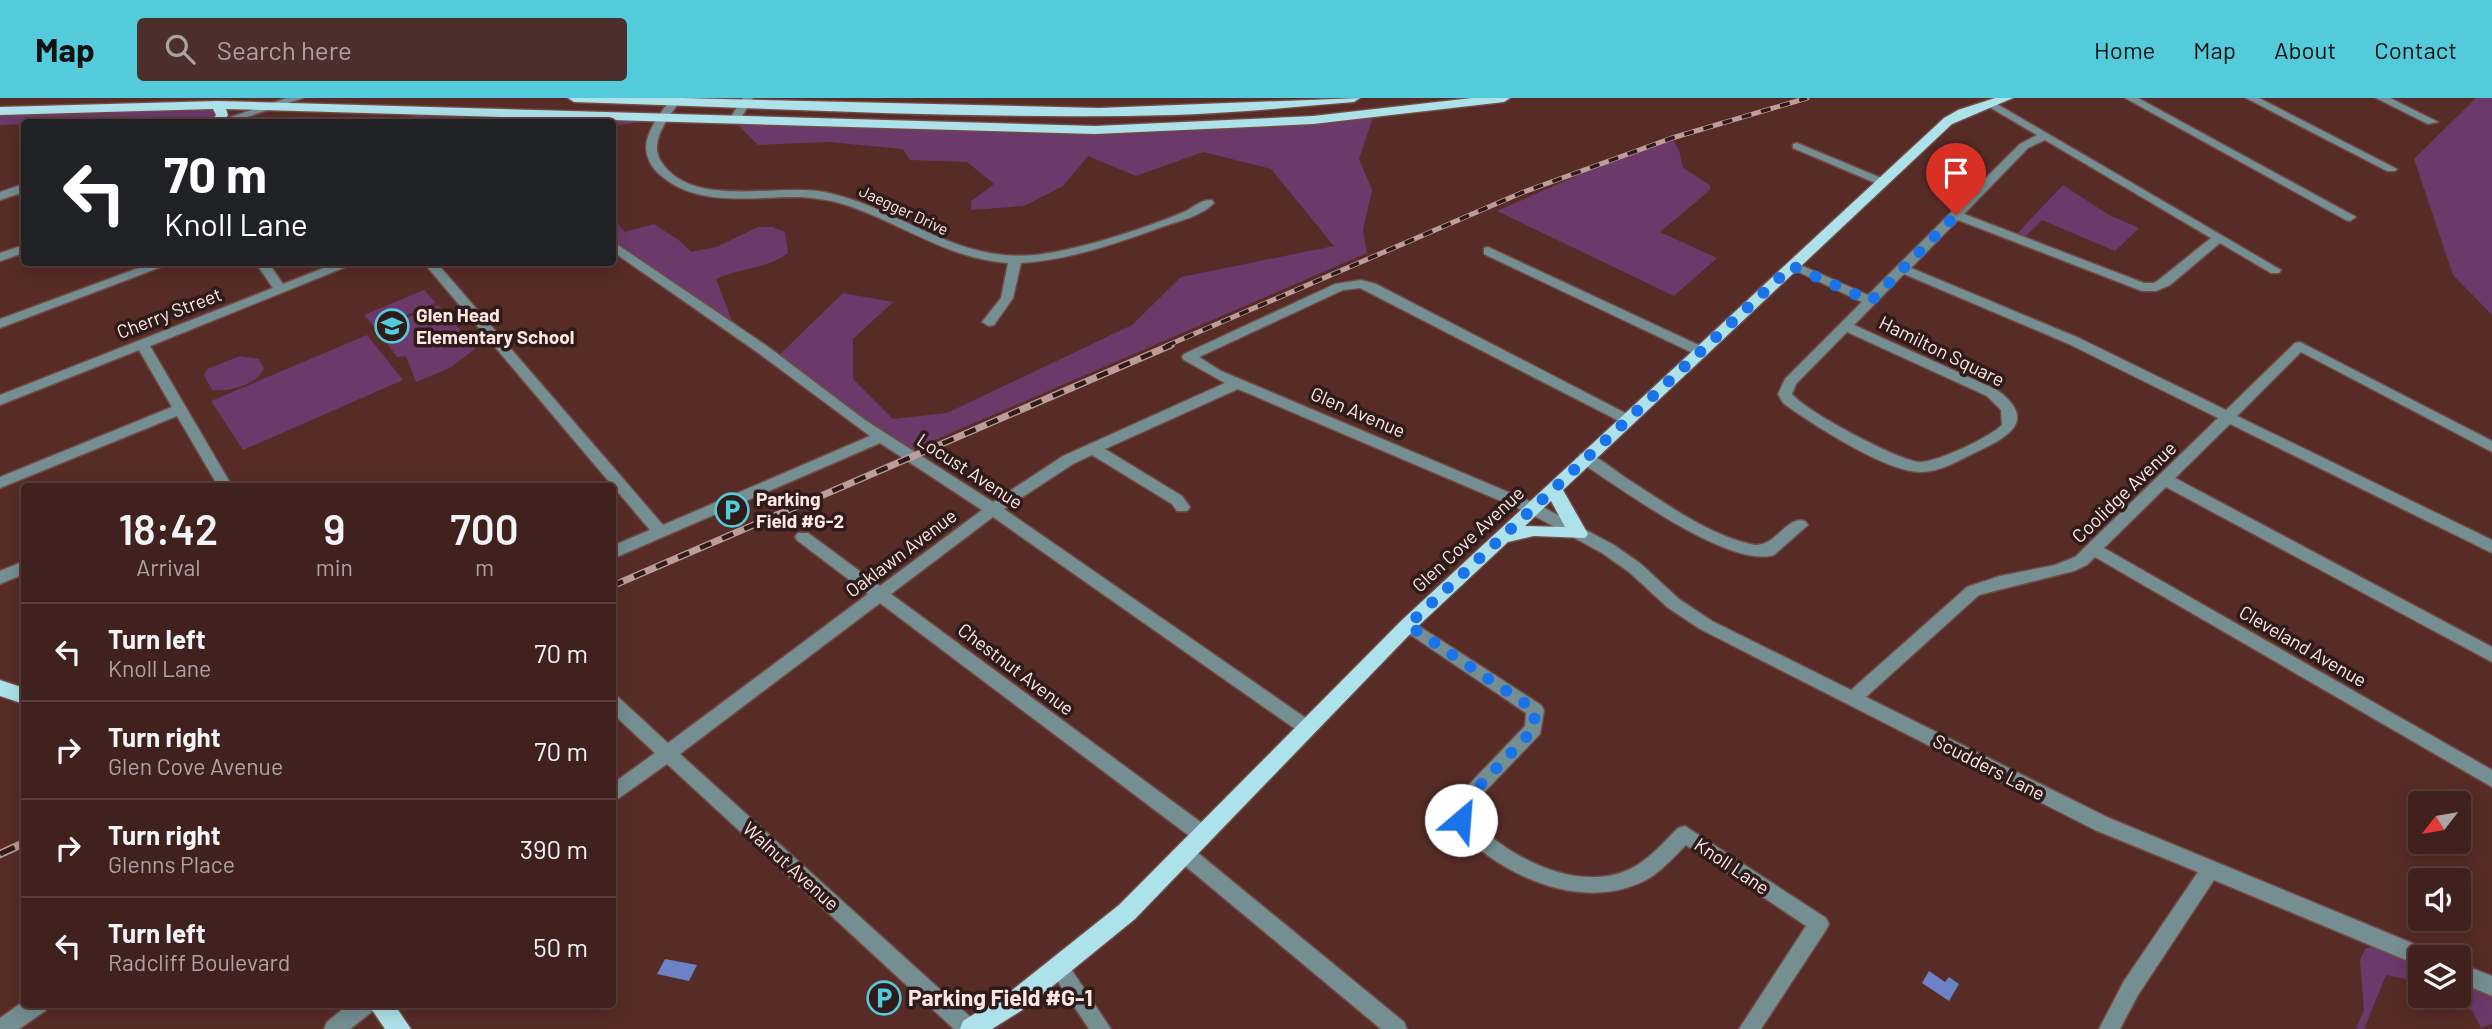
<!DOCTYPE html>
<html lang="en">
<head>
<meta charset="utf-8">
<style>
  :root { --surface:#41211d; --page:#4c2e2a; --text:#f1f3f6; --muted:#aea3a4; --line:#5a3e3b; --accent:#53cbdb }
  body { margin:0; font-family:Barlow,sans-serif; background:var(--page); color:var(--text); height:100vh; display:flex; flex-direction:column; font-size:26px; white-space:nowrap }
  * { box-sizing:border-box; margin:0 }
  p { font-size:23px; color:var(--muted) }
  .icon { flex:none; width:38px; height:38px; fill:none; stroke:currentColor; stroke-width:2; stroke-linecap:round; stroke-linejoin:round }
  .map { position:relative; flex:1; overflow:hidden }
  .sheet { position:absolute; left:21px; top:385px; width:595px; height:525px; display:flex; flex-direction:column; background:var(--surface); border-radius:7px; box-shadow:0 4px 18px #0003,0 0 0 2px var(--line) }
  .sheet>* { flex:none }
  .top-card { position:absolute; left:21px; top:21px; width:595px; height:147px; border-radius:7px; box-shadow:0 4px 18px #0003,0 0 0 2px var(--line); background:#202124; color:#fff; overflow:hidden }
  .needle { width:46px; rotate:239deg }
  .tools { position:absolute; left:2408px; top:693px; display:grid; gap:14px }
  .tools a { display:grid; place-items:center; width:63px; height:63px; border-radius:7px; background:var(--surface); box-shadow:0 4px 18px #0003,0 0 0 2px var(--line); font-size:35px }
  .pin { position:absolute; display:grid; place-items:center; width:60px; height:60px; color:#fff; margin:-72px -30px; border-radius:50% 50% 50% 0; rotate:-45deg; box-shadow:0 0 7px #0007 }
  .pin .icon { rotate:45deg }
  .me { position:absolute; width:77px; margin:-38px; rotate:27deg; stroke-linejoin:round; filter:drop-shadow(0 0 5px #0008) }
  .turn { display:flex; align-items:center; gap:24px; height:147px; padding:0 28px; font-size:32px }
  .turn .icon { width:91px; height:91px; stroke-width:2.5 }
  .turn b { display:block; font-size:49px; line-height:60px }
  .eta { display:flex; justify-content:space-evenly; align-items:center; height:119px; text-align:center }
  .eta b { font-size:42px; font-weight:600; line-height:49px }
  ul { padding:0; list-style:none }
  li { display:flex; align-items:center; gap:21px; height:98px; padding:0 28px; border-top:2px solid var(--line) }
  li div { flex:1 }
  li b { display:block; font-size:26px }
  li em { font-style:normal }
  header { display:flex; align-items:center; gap:42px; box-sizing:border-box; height:98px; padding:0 35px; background:var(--accent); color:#111 }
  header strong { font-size:33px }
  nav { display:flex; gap:38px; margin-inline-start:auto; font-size:24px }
  .search { width:490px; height:63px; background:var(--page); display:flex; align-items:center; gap:18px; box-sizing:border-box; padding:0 24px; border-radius:7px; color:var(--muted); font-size:26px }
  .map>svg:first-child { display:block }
  .green { fill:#6b396a }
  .water { fill:#6b83c6 }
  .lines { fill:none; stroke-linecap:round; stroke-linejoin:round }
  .minor-casing { stroke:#724a45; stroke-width:3 }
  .major-casing { stroke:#724a45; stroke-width:3 }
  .minor { fill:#758e92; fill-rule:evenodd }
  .major { fill:#ade2ea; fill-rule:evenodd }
  .rail-far2-casing { stroke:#bc9d99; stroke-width:5 }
  .rail-far1-casing { stroke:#bc9d99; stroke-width:7 }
  .rail-casing { stroke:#bc9d99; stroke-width:8 }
  .rail-far2 { stroke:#2f1b19; stroke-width:3.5; stroke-dasharray:10; stroke-linecap:butt }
  .rail-far1 { stroke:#2f1b19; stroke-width:4.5; stroke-dasharray:12; stroke-linecap:butt }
  .rail { stroke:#2f1b19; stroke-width:5; stroke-dasharray:16; stroke-linecap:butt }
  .route { stroke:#1a73e8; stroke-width:12; stroke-dasharray:0 21.6 }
  .labels { text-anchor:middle; stroke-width:7; stroke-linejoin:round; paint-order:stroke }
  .far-street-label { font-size:16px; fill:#fee7e3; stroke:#2f1b19 }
  .street-label { font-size:19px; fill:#fee7e3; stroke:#2f1b19 }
  .poi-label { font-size:19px; font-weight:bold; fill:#fee7e3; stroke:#2f1b19; text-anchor:start }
  .near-poi-label { font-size:23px; font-weight:bold; fill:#fee7e3; stroke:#2f1b19; text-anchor:start }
</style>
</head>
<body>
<header>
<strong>Map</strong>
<div class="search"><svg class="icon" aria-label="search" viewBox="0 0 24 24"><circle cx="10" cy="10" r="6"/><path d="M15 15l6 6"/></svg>Search here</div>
<nav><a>Home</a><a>Map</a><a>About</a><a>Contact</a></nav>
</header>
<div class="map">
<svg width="2492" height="931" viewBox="0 0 2492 931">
  <rect width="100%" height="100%" fill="#572c27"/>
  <path class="green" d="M2476,0H2492V217L2453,177L2414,61Z
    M218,7L221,21L218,24H111L108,22L0,27V13Z
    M402,14L663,21L613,28L612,24H422Z
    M1374,16L1359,61L1372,92L1363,132L1367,155L905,355L775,261L843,195L893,204L853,241V281L893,321L947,315L1132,227L1181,179L1334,148L1271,71L1203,54L1136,78L1088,58L1063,88L1024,108L971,112V103L994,86L967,64L910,62L903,51L828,44L758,47L734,23L1095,32Z
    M1672,40L1679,52L1683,70L1710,87V92L1660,134L1717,160L1674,198L1497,113L1624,57Z
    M2063,87L2109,117L2139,130L2115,153L2042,122L2021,143L2013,140Z
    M612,119L625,134L654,126L680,143L691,154L716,149L758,129H772L785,134L788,155C767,171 740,170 716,181L736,233L613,147Z
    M424,192L436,205L375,230L364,217Z
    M438,207L476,250L450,270L416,284L406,258L397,259L377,232Z
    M367,237L403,282L243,352L211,303Z
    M240,258L259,261L264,271C256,287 229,294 212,292L204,277L207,271Z
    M2374,848L2420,867V884L2386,877L2364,931H2356L2364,912L2360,862L2365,851Z
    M2459,883L2492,896V926L2481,930L2473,914L2463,905L2452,906L2432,898H2459Z"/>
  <path class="water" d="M665,861L697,867L689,883L657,876Z
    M1929,873L1945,884L1949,879L1959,886L1949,903L1922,885Z"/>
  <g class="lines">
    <defs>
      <path id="minor" d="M287,0H303L232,24H216Z
        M676,0L680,3C669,19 647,45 662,65C694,111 776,85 824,94C899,109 954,165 1035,157C1079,152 1143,131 1184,114C1193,110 1201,101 1212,102L1214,105C1200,119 1178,123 1159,130C1114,146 1069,162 1021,165L1013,200L994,227L989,228L982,224L1001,200L1008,165C947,161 900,124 843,106C830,102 816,100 801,99C754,98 696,111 658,75C649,66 644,55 647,42C651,27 662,13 671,1Z
        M743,0H753L738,25H730L728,23Z
        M2125,0H2138L2356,119L2350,123L2346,122Z
        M2246,0H2259L2397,71L2395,73H2387Z
        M2376,0H2390L2438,24L2428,26Z
        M1990,2L2281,172L2279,175H2271L2220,145L2170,187L2156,193H2142L1958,122L1911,170L2079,240L2226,312L2295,245L2300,244L2492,343V354L2301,254L2237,318L2492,442V455L2230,326L2175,380L2492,549V564L2166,389L2104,450L2492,672V689L2095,459L2087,467L2074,473L1979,497L1866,599L2109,720L2429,852L2432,859H2420V868L2214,782L2138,897L2120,931H2099L2124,883L2198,774L2095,732L1700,531L1667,509L1629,474L1602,455L1529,415L1238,291L1105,351L1182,398L1190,409L1187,413H1177L1172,406L1092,357L1073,366L1004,411L1313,625L1316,630L1313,635L1307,637L1301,635L993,419L891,496L1210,731L1212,737L1210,743L1203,745L1196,743L880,505L680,656L976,924L979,931H954L667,666L612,705V686L655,655L612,615V597L618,599L668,645L868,496L798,443L795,439L798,435H808L880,488L982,412L880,345L612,461V448L650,432L423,164H436L663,427L870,338L757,254L612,153V143L767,248L865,322L993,404L1063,358L1225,285L1184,262L1182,259L1184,256L1335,186L1361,182L1376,186L1631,318L1633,321L1631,324H1621L1360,190L1343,192L1199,259L1221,273L1539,407L1614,447L1641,466L1679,501L1712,523L1851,592L1967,489L2000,478L2055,467L2075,459L2218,320L2069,246L1904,176L1854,227L1997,292C2041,324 2004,341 1972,356C1958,363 1939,374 1922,374C1887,375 1812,326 1783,305L1778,296L1785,281L1862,204L1786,168L1788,165H1796L1868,197L2020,46L2037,37L1986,7V3ZM2045,42L2211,140L2160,181L2154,185H2144L1964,116L2028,50ZM1847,234L1987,298L2001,312L2002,327C1990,339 1936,365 1919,364C1897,362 1805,313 1792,296L1796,286Z
        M1797,45L1886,82L1888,84L1882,88L1878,86L1793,50V46Z
        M24,86V94L0,102V94Z
        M24,147V155L0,163V155Z
        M1488,149L1705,250L1707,253L1700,257L1695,256L1484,156V150Z
        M155,164H174L0,230V221Z
        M255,164H268L283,186L339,164H358L150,248L232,388H218L177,318L0,390V379L172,309L139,252L0,307V297L273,190Z
        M1585,355C1600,359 1614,372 1626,380C1664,404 1706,436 1750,446C1775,453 1785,417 1805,423L1808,427L1774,457C1729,471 1619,389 1580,364L1578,360L1580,356Z
        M24,463V476L0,486V473Z
        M1408,521L1541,607L1544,612L1540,636L1473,706L1471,720C1506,758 1575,795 1628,772C1648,763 1663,745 1678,730L1685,728L1826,820L1829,826L1826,832L1761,931H1739L1806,828L1686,747C1672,761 1658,777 1640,785C1576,813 1499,776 1454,728L1452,722L1459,697L1525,628L1526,615L1402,531L1400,527L1402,523Z
        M1185,748L1192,750L1404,924L1407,931H1381L1178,762L1176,756L1178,750Z
        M1058,860L1065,862L1111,931H1089L1048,869L1051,862Z
        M2459,865L2492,878V898L2459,884Z
        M24,903V906H48L45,913L19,931H0V920Z
        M349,906H376L373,913L350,931H324L327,924Z"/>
      <path id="major" d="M568,0H682L1099,10L1360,0L1354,4C1294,9 1234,15 1174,17C974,22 774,10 574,4Z
        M1472,0H1510L1504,4L1313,26L1095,36L226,11L228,17L223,24H211L216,17L213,11L0,17V9L218,3L1095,28L1313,18Z
        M1995,0H2013L1952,26L1563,392L1588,436L1585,440L1534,438L1508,444L1414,532L1135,821L1027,909L992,931H960L963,923L1011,893L1119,807L1402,522L1944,20L1958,12ZM1551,403L1565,429L1525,428Z
        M0,582L24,590V606L0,598Z
        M368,906H394L411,931H385Z"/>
    </defs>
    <use href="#minor" class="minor-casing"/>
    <use href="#major" class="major-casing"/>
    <use href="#minor" class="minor"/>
    <use href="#major" class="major"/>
    <defs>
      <path id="rail-far2" d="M1166,248L1521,95L1672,40L1807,0"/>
      <path id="rail-far1" d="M612,488L1171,247"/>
      <path id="rail" d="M0,756L24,745"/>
    </defs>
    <use href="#rail-far2" class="rail-far2-casing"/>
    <use href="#rail-far1" class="rail-far1-casing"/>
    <use href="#rail" class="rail-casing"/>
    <use href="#rail-far2" class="rail-far2"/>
    <use href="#rail-far1" class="rail-far1"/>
    <use href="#rail" class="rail"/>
  </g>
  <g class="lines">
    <path class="route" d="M1461,722L1465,703L1534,631L1535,612L1408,527L1792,168L1871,203L1956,117"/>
  </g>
  <defs>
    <symbol id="school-ring" viewBox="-11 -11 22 22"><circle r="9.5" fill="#2f1b19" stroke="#53cbdb" stroke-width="1.5"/><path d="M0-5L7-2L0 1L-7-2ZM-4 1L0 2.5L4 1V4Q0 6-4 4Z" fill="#53cbdb"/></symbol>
    <symbol id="parking-ring" viewBox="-11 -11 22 22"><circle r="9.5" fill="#2f1b19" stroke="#53cbdb" stroke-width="1.5"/><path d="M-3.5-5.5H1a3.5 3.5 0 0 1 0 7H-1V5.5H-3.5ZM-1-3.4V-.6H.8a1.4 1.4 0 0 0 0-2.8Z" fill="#53cbdb"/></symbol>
  </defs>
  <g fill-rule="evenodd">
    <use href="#school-ring" x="373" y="209" width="38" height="38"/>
    <use href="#parking-ring" x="713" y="393" width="38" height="38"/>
    <use href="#parking-ring" x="865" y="881" width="38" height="38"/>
  </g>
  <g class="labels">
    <g class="far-street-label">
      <text transform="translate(904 112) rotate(25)" y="6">Jaegger Drive</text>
    </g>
    <g class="street-label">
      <text transform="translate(169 215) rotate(-21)" y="7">Cherry Street</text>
      <text transform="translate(1942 253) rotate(26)" y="7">Hamilton Square</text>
      <text transform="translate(1358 314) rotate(23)" y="7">Glen Avenue</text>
      <text transform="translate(970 373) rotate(33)" y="7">Locust Avenue</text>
      <text transform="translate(2124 394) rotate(-44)" y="7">Coolidge Avenue</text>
      <text transform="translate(1468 441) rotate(-43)" y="7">Glen Cove Avenue</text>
      <text transform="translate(901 455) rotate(-37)" y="7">Oaklawn Avenue</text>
      <text transform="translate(2303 548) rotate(30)" y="7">Cleveland Avenue</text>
      <text transform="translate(1016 571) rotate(37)" y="7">Chestnut Avenue</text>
      <text transform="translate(1989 669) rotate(27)" y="7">Scudders Lane</text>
      <text transform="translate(791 768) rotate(42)" y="7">Walnut Avenue</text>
      <text transform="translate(1732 768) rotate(34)" y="7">Knoll Lane</text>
    </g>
    <g class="poi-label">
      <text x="416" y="224">Glen Head<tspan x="416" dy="22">Elementary School</tspan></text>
      <text x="756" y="408">Parking<tspan x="756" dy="22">Field #G-2</tspan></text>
    </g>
    <g class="near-poi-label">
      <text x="908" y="908">Parking Field #G-1</text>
    </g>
  </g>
</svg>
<div class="tools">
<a><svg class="needle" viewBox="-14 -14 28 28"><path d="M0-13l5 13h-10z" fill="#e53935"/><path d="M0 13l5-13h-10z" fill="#aea3a4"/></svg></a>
<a><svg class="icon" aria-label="sound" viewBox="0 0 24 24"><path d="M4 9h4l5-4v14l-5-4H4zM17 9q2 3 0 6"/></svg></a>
<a><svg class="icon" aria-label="layers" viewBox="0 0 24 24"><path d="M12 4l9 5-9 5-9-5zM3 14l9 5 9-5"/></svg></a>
</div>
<div class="pin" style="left:1956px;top:117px;background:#d93025"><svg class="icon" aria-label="arrive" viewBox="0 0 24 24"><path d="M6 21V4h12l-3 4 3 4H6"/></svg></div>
<svg class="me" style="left:1461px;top:722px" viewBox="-20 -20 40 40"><circle r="19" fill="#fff"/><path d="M0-13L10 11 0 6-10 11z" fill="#1a73e8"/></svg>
<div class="top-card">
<div class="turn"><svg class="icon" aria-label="left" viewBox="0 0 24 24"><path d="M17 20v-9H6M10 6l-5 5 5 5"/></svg><div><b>70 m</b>Knoll Lane</div></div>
</div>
<section class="sheet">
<div class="eta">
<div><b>18:42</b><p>Arrival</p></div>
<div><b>9</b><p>min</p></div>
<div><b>700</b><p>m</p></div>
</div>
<ul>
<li><svg class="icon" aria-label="left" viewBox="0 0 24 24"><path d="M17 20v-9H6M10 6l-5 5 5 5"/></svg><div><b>Turn left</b><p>Knoll Lane</p></div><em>70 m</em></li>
<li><svg class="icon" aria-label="right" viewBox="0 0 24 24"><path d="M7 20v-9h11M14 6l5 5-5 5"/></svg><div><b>Turn right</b><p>Glen Cove Avenue</p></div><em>70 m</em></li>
<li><svg class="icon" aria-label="right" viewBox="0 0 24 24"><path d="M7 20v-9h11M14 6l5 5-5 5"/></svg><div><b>Turn right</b><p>Glenns Place</p></div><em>390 m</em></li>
<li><svg class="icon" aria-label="left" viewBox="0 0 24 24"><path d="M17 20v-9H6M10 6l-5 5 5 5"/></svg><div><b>Turn left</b><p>Radcliff Boulevard</p></div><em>50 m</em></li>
</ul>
</section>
</div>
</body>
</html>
